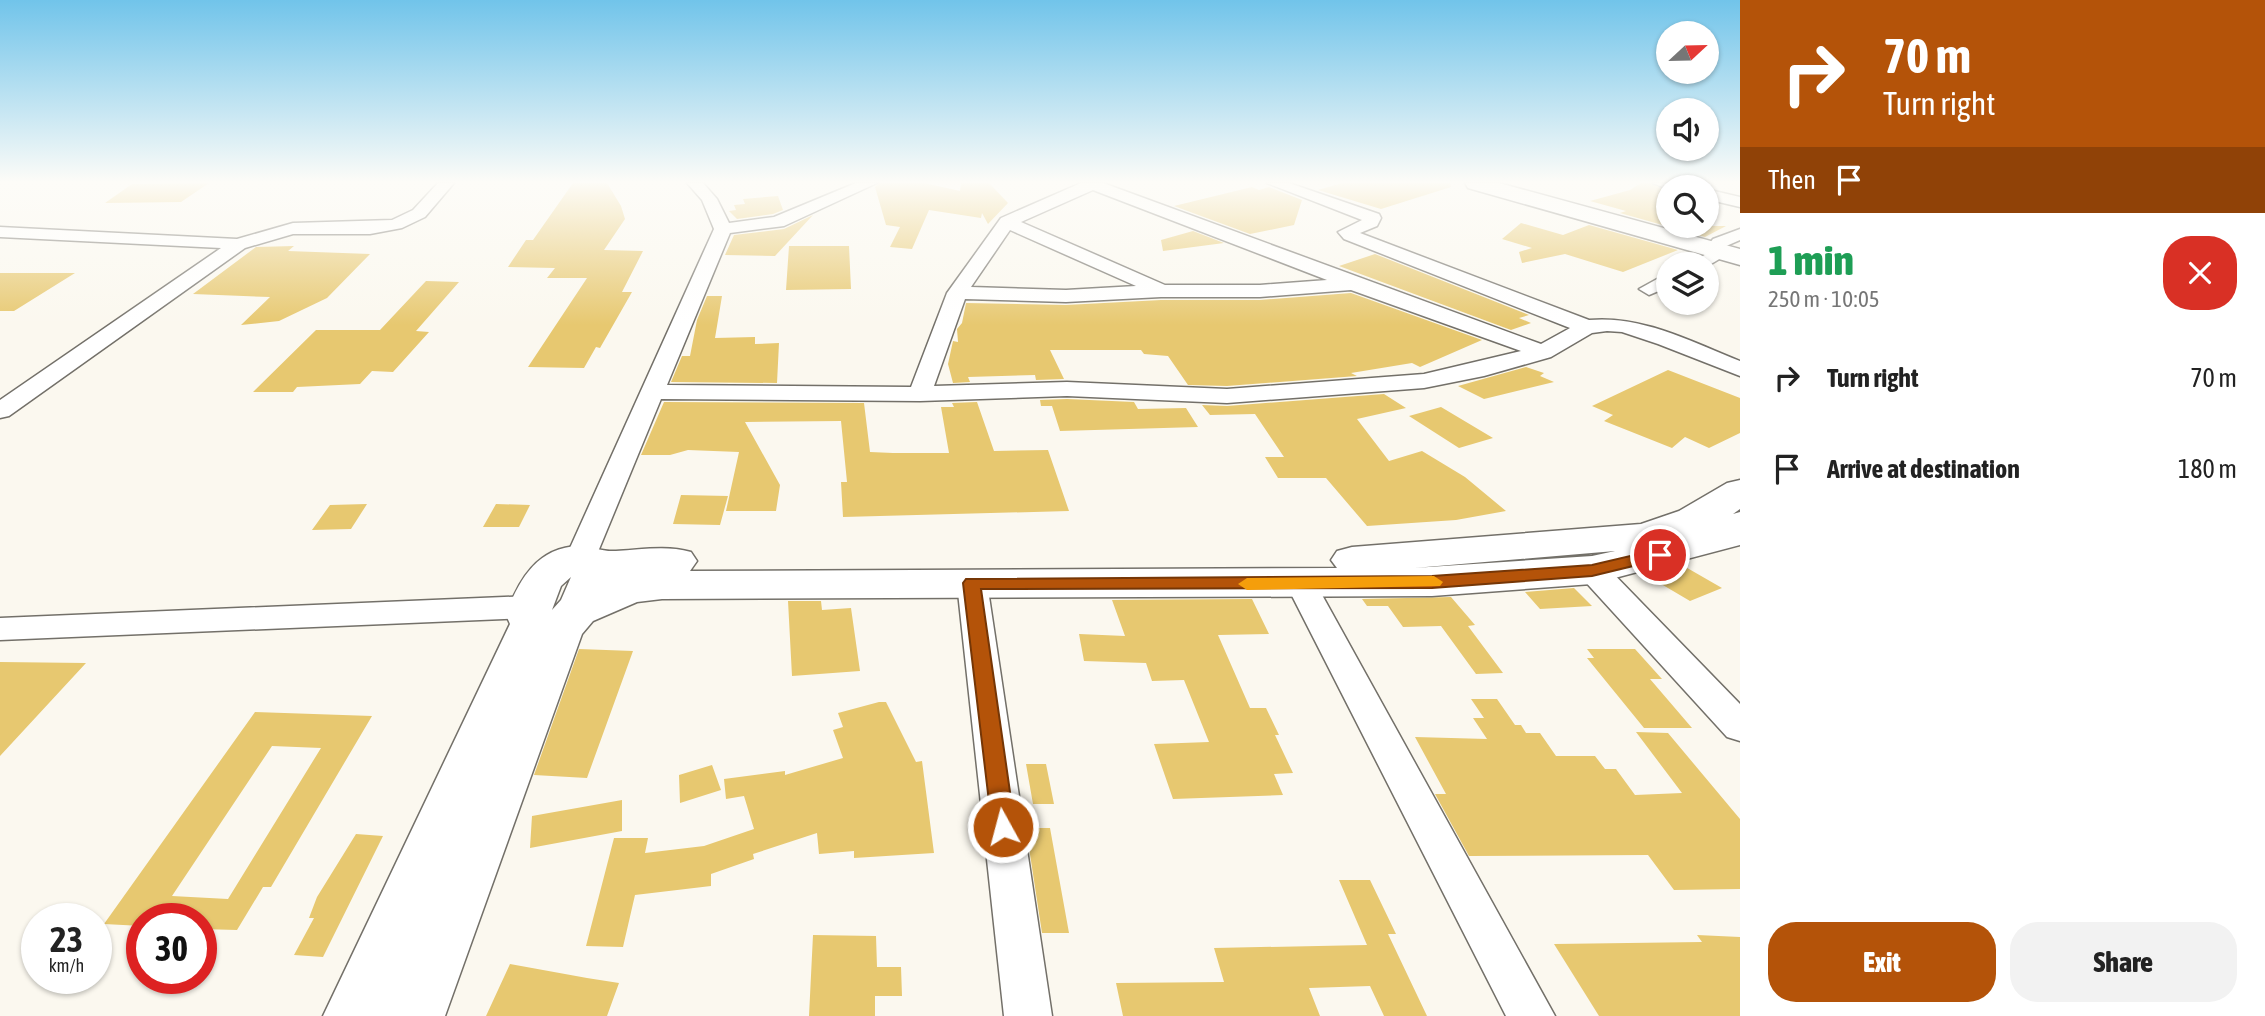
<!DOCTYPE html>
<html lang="en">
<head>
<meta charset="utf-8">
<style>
  :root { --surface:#fff; --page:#f2f2f2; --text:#222; --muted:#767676; --accent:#b45309 }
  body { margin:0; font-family:"Asap Condensed",sans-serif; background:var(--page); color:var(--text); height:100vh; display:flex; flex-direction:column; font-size:26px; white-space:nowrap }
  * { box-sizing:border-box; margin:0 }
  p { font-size:23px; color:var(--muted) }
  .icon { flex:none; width:38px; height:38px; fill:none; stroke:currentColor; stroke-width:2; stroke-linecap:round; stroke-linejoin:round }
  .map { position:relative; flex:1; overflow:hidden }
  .sheet { display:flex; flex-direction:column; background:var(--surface); width:525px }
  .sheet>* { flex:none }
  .banner { background:#b45309; color:#fff; overflow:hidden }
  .needle { width:46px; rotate:68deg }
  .buttons { position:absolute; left:1656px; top:21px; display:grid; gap:14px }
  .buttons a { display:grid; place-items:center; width:63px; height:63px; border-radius:50%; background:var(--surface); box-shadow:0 2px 5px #0004; font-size:35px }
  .speed { position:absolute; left:21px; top:903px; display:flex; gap:14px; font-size:35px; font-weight:700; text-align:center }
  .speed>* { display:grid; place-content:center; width:91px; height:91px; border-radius:50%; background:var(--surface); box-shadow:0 2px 5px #0004; line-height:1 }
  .speed small { font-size:18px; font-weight:400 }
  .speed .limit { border:10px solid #d22; background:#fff; color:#111 }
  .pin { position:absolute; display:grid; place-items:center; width:60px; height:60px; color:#fff; margin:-30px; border:4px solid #fff; border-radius:50%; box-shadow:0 2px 7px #0007 }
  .me { position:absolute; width:77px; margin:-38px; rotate:353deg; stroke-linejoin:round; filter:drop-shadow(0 0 5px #0008) }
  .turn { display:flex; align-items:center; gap:24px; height:147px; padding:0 28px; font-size:32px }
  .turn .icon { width:91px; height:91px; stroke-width:2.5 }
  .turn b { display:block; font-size:49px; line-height:60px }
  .then { display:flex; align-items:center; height:66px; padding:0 28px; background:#0003; gap:14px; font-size:26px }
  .round { display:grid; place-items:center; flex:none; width:74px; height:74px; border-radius:28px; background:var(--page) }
  .headline { display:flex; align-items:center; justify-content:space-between; height:119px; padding:0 28px }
  h1 { font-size:42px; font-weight:800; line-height:52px; color:#1e9e55 }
  .action { display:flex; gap:14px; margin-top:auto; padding:14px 28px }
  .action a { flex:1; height:80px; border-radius:28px; background:var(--accent); color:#fff; font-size:28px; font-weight:800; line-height:80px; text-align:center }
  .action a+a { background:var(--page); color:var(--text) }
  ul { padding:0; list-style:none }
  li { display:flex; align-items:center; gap:21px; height:91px; padding:0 28px }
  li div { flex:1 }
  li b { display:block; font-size:26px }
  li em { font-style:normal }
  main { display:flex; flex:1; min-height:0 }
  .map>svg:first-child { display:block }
  .building { fill:#e7c870; fill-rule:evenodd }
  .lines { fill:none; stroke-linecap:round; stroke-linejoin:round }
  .street-casing { stroke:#737069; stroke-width:3 }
  .secondary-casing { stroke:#737069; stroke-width:3 }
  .street { fill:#fff; fill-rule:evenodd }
  .secondary { fill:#fff; fill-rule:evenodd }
  .route { fill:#b45309; stroke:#753606; stroke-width:2 }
  .slow { fill:#f59e0b }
</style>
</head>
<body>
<main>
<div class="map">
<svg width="1740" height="1016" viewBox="0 0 1740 1016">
  <rect width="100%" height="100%" fill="#fbf8ef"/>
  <path class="building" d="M209,183L181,202L105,203L132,184Z
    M573,183H607L621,206L625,219L604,250L643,251L622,292H632L600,348L596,347L584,368L528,367L587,278H547L555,268L508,267L526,240H533Z
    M879,183H924L960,191L961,183H989L1008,203L988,224L982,213L981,218L929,210L912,249L890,247L900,227L886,225L875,187Z
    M1342,183H1450L1451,187L1381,209L1318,190Z
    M1641,183H1651L1668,192V226H1726L1705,237L1620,213L1626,211L1590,201L1630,190Z
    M1252,187L1259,190L1269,187L1302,200L1294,225L1250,234L1174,206Z
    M778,196L783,210L773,214L737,219L729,211L736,210L734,205L745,204L743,199Z
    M813,215L775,256L725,255L734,235L784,229Z
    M1521,223L1563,235L1589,225L1678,250L1623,272L1565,254L1522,263L1519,252L1532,248L1502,239Z
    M1193,231L1224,243L1163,251L1161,240Z
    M294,246L288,251L370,254L327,298L279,321L241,325L270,297L193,294L256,247Z
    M789,246H849L851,289L786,290Z
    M1375,254L1529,315L1519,318L1531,323L1511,330L1339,266Z
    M0,273H75L14,311H0Z
    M426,281L459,282L416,331L429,332L393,372L372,371L360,384L297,387L293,392H253L316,330H380Z
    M1351,293L1482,340L1420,367L1412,363L1351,373L1357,376L1227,386L1188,385L1168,356L1144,354L1141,350H1050L1064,379L1036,380L1035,375L968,377L970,382L953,383L948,364L953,341L958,342L957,329L962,323L966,303L1066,305L1161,300H1260Z
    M707,296H722L715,338L755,337V344L779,343L777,383L671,382L682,356H690L697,320Z
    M1526,367L1544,373L1540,376L1554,382L1484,399L1458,386Z
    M1668,370L1740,398V433L1709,448L1685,437L1672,448L1604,421L1613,415L1592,406Z
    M1384,394L1406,408L1357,419L1389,461L1422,451L1465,477L1506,511L1456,520L1367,526L1326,478H1278L1265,457H1284L1255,414L1210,415L1202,405L1227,406Z
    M1067,399L1134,402L1138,409L1186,408L1198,427L1060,431L1052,406H1041L1040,400Z
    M664,402L864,403L870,452L893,453H949L941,407H954L952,403L977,402L994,451L1048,450L1069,511L843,517L841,482H847L841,421L745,422L780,485L776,511H726L739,452L688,450L670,455H641Z
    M1441,407L1493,438L1459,448L1409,416Z
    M681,495L728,496L720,525L673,524Z
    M367,504L351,529L312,530L330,505Z
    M496,504L530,505L519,527H483Z
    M1682,565L1722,588L1690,601L1651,578Z
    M1574,588L1592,606L1540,609L1525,592Z
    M1451,597L1475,625L1468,626L1503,673L1476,674L1441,626L1403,627L1388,606H1367L1362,599Z
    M1252,599L1269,634L1218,635L1250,708H1266L1279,735H1275L1293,773L1274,774L1283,795L1173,799L1154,744L1209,742L1184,680L1152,681L1146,663L1084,661L1079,634L1125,636L1112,600Z
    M788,601H821L822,610L851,608L860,671L792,676Z
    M579,649L633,651L587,778L534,775Z
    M1587,649H1635L1662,679H1650L1692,728H1644L1587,658H1594Z
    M0,662L86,663L0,756Z
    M1471,699H1497L1515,725H1521L1526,733H1540L1556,756H1595L1605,769H1616L1635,795L1682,793L1636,732L1668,733L1740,819V889L1674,890L1648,855L1469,856L1435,794H1446L1415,737L1487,739L1473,718H1484Z
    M879,702H886L916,762L922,761L934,853L854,858V851L819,854L817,833L753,854L754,859L711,874V886L635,895L623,947L586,946L614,838H648L645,853L704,846L754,829L744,796L726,799L724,779L785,771V775L843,758L833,730L843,727L838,713Z
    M255,712L372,716L271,887H263L237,930L201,929V919H142V926L104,924ZM272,746L321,748L228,899L172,896Z
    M1026,764H1046L1054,804H1033Z
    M712,765L721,790L680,803L679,775Z
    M622,800V831L530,848L532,816Z
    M1026,828H1050L1069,933H1042Z
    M356,834L383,836L323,957L294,955L314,918H309L317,897Z
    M1339,880H1370L1396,934H1388L1427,1016H1384L1370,986L1309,988L1320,1016H1123L1116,983L1224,982L1214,948L1367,945Z
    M813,935L876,936L877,967H901L902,996H875V1016H809Z
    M1697,935L1740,937V1016H1599L1554,944L1702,942Z
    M510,964L587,978L619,983L607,1016H486Z"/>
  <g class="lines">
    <defs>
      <path id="street" d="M438,183H454L425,217L402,228L370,234H293L245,248L9,416L0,418V400L221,248L0,237V227L237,239L293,223L392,220L413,210Z
        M687,183H703L717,199L729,223L774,217L856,183H877L784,226L730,233L667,385L911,387L947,293L1001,218L1081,183H1103L1541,344L1570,328L1344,239L1338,232L1362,220L1267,183H1289L1379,214L1381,218L1377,226L1360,233L1589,320C1642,315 1692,342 1740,361V376L1658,344L1622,332L1607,331L1592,333L1551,357L1484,376L1424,388L1227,403L1067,396L920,401L661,399L595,559L591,566L580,569L569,566L565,559L714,229L702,200ZM1093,190L1327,280L1260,285H1165L1021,222ZM1010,230L1136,286L1066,290L971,287ZM1351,290L1521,351L1424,374L1227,389L1067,382L934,386L965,299L1066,302L1161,297H1260Z
        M1653,183H1681L1687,187L1668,189Z
        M1706,189L1740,197V207L1706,199Z
        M1740,229V240L1724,247L1731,252L1706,267V264H1689L1717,248L1710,243L1713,239Z
        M1668,273V287L1649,295L1639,289Z
        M1592,560L1603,563L1740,704V741L1727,737L1581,577L1577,570L1581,563Z
        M972,573L983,576L987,583L1052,1016H1004L957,583L961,576Z
        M1301,574L1312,577L1316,584L1555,1016H1506L1286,584L1290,577Z
        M530,596L541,599L546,607L541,615L530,618L0,640V618Z"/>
      <path id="secondary" d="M1465,183H1499L1740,249V265L1468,188Z
        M1740,480V509L1733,514L1740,512V545L1592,584L1432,596L662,599L637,602L593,621L582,634L445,1016H323L510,624L506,615C518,581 537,547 579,546C591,546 602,552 616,551C640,550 666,545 691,552L697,561L690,571L1337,568L1331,560L1337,551L1352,547L1641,524L1679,511L1727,483ZM1615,551L1592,556L1414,568ZM571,577L561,600L552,610L561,586Z"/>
    </defs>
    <use href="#street" class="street-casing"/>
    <use href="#secondary" class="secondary-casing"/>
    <use href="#street" class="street"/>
    <use href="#secondary" class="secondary"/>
  </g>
  <linearGradient id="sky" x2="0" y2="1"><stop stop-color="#71c4ea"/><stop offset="0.56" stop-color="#fdfcf8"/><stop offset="1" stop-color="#fdfcf8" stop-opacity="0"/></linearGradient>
  <rect width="1740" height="325" fill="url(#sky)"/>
  <path class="route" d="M1660,549L1668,555L1666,558L1592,576L1432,588L981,589L1015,827L1011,834L1003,836L995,834L992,827L963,583L966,579L1432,576L1592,565Z"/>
  <path class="slow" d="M1434,576L1443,582L1440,586L1247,590L1238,584L1247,578Z"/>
</svg>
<div class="buttons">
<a><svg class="needle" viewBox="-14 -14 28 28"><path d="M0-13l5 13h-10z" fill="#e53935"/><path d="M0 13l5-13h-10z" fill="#767676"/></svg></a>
<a><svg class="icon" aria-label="sound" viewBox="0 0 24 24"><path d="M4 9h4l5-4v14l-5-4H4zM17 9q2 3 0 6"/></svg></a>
<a><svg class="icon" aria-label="search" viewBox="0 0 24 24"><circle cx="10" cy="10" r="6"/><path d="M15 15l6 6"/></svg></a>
<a><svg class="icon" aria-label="layers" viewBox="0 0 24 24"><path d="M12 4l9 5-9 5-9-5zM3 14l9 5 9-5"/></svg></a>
</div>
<div class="speed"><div>23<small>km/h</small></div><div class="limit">30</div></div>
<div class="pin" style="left:1660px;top:555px;background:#d93025"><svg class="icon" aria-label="arrive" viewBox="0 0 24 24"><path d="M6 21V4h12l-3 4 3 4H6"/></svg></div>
<svg class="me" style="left:1003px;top:827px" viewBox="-20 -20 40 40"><circle r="17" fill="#b45309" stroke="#fff" stroke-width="3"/><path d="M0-11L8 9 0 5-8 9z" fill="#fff"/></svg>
</div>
<section class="sheet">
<div class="banner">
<div class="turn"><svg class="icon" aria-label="right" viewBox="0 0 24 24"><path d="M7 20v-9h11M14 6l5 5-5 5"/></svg><div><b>70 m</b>Turn right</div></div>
<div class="then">Then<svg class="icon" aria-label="arrive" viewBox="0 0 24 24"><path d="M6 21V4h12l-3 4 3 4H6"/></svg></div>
</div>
<div class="headline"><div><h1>1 min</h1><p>250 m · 10:05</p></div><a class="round" style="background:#d93025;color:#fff"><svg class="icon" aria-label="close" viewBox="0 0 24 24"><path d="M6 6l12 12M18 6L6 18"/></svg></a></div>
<ul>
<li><svg class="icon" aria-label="right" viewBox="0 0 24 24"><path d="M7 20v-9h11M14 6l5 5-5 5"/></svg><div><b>Turn right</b></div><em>70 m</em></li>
<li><svg class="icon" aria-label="arrive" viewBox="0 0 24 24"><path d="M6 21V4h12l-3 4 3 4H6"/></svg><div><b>Arrive at destination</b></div><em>180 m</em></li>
</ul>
<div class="action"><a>Exit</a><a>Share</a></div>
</section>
</main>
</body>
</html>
